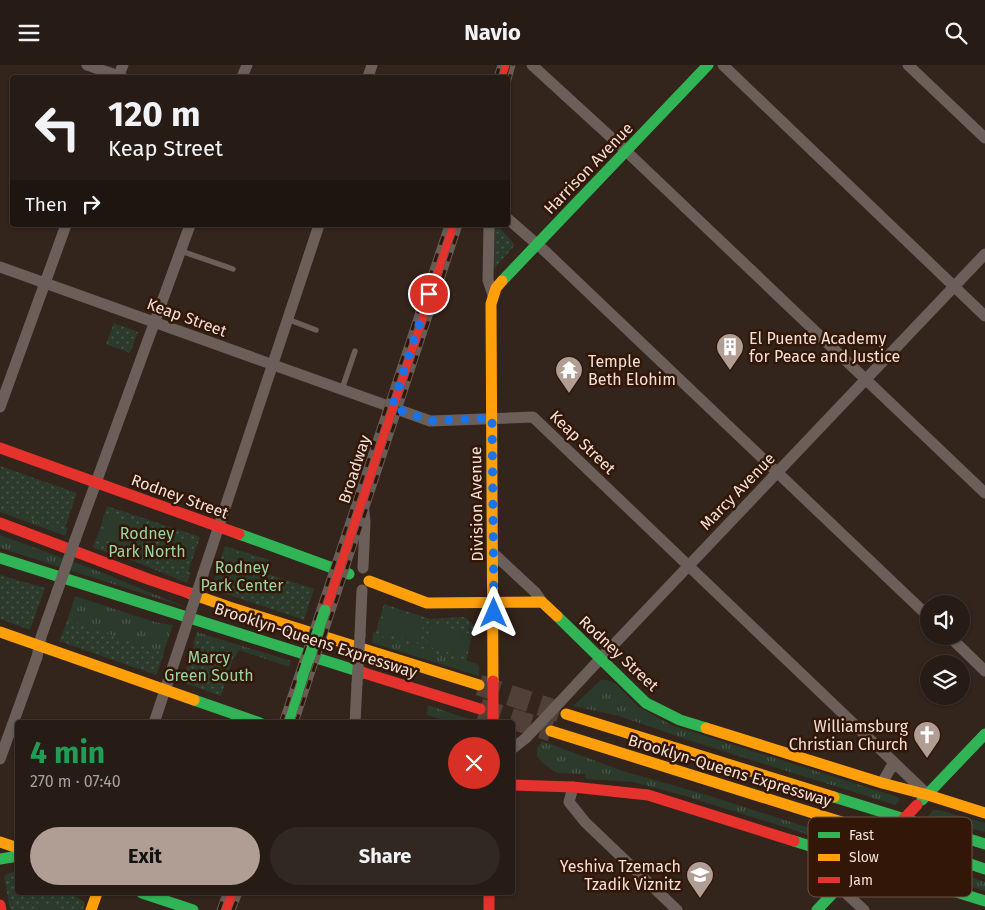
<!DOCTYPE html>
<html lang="en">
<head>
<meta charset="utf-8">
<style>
  :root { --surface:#261b15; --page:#322822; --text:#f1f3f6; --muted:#a4a1a0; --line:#423934; --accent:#b09e95 }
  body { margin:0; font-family:"Fira Sans",sans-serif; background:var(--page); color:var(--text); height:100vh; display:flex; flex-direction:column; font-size:19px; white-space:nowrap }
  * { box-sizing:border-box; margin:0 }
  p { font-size:16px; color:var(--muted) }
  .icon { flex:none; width:28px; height:28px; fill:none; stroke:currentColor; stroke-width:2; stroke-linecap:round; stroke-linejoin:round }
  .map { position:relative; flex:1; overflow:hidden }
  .sheet { position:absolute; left:15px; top:655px; width:500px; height:175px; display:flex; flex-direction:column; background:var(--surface); border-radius:5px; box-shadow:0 1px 4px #0004,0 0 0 1px var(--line) }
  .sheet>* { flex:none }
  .top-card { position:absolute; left:10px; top:10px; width:500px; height:152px; border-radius:5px; box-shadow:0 1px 4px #0004,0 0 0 1px var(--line); background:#261b15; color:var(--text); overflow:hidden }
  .tools { position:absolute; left:920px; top:530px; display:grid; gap:10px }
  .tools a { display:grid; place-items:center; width:50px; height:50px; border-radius:50%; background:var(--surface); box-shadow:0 1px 4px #0004,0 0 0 1px var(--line); font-size:25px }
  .pin { position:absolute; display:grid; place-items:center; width:42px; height:42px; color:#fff; margin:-21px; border:2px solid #fff; border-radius:50%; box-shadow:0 1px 5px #0007 }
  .me { position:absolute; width:55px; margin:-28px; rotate:0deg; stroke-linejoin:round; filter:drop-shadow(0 0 4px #0008) }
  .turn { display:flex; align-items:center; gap:18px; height:105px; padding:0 15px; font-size:22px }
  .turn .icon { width:65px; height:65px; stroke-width:2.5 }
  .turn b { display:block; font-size:35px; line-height:42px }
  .then { display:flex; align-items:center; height:48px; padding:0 15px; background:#0003; gap:10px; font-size:19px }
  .round { display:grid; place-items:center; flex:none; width:52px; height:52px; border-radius:26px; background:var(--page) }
  .head { display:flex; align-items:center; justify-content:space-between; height:85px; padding:0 15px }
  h1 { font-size:30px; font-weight:700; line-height:38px; color:#1e9e55 }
  .action { display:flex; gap:10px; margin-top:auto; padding:10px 15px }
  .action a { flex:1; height:58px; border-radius:30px; background:var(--accent); color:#111; font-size:20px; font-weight:700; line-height:58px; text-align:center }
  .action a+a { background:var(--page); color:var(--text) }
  header { display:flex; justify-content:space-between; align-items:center; height:65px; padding:0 15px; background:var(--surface); font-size:22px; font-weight:700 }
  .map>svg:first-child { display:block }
  .grass { fill:url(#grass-tufts) }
  .park { fill:url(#park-dots) }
  .pitch { fill:#2b3a2b }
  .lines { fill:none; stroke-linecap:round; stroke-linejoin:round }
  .highway-tunnel { stroke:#504038; stroke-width:21; stroke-dasharray:21 11; stroke-linecap:butt }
  .lane { stroke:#6c5e58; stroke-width:5.5 }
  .street { stroke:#6c5e58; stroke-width:11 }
  .fast { stroke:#30b455; stroke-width:11 }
  .slow { stroke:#ff9f0a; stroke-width:11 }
  .jam { stroke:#e5322d; stroke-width:11 }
  .rail-casing { stroke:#695b56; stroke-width:5 }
  .rail { stroke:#321708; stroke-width:3; stroke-dasharray:9; stroke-linecap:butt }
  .street-bridge { stroke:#6c5e58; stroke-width:11 }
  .fast-bridge { stroke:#30b455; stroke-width:11 }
  .jam-bridge { stroke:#e5322d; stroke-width:11 }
  .route { stroke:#1a73e8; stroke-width:9; stroke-dasharray:0 16.2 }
  .labels { text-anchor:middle; stroke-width:5; stroke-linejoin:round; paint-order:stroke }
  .street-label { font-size:16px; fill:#f3e0d6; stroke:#321708 }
  .poi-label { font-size:16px; fill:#f3e0d6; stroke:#321708; text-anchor:start }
  .park-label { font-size:16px; fill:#9bd4a4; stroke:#321708 }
  .key { fill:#321708; stroke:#6c5346; stroke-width:1 }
  .key-label { font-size:14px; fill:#f3e0d6 }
</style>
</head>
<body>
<header><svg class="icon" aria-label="menu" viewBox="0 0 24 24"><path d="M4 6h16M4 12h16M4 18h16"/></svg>Navio<svg class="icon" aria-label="search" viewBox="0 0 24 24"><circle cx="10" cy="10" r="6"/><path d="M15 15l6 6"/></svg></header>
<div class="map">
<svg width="985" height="845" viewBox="0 0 985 845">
  <defs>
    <pattern id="grass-tufts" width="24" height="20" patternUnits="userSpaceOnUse" patternTransform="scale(1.25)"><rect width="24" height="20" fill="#2b3a2b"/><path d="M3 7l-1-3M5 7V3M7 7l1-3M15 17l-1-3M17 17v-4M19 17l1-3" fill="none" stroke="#4a5649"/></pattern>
    <pattern id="park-dots" width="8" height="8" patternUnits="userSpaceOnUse" patternTransform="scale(1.25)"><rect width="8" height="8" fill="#2b3a2b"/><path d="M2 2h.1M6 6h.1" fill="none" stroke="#4a5649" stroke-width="1.8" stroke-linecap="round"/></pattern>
  </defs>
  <rect width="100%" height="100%" fill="#33241c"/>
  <path class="grass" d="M0,437L68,463L65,471L0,447Z
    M0,470L98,506L188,543L0,483Z
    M96,473L191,508L187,518L110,486L93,482Z
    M75,531L155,557L173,560L156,609L61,575Z
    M197,567L291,596L289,602L239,585L235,592L193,579Z
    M373,567L477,599L479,601V611L372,578Z
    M601,615H608L616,619L639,642L671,660L898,732L900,735L895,740L691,676L619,651L573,641Z
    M428,640L459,651L480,656V657H450L427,650Z
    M542,676L623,706L707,730L859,779L851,783L685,731L633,717L586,714L585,709L557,708L545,700L537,692V683Z
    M933,745H939L985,758V767L928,751Z
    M893,787L985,817V826L890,796V791Z"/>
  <path class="park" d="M494,163H500L515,180L494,204Z
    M114,258L138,267L130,288L106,279Z
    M0,401L77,428L64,466L0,444Z
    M107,441L200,472L186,513L94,483Z
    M225,481L269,495L265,508L314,524L304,555L211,524Z
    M0,510L45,523L30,565L0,554Z
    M384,539L430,554L465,552L474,560L466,598L375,570Z
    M68,555L164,588L156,610L59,576Z
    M197,572L236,585L221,631L182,617Z
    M16,805H17L18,828H77L76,832L85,837L83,845H10L4,811Z"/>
  <path class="pitch" d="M108,450L148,464L140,486L100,473Z
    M163,467L193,478L185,502L155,492Z
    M228,485L265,498L254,529L217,516Z
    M386,543L425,555L418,578L379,566Z
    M433,558L471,570L464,592L426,581Z
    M39,836L62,845H35Z"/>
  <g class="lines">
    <path class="highway-tunnel" d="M479,620L566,649
      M480,644L551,666"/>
    <path class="lane" d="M181,186L233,204
      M287,254L316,265
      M342,324L355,286"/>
    <path class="street" d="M87,0L122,12
      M532,0L626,86L985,428
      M723,0L985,251
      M908,0L985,73
      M118,12L123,0
      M242,12L247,0
      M368,12L372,0
      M508,154L547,188L929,552
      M489,160L488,215L493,230
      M0,202L430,356L533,352L927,729
      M0,342L66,160
      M75,475L190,160
      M493,488L535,527L542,537
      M363,503L365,457L363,437
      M203,509L319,160
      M360,570L362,525
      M949,571L985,606
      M560,637L600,594L985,189
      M154,658L183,571
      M355,658L357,619
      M512,684L526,673
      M0,694L37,592L41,572L57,527
      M882,718L894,697
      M573,722L569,737L585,757L677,845
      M839,822L864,845"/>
    <path class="fast" d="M502,216L708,0
      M239,469L349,509
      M0,493L364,608
      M557,551L646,638L680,655L706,663
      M194,635L260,658
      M288,658L302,613
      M834,732L985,779
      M922,735L985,669
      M899,775L985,804
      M794,776L985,836
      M0,794L18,791
      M142,828L193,845
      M817,845L869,790"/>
    <path class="slow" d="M369,516L427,538L542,537L557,551
      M189,528L229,542L479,620
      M0,567L194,635
      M493,616L491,239L496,223L502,216
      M566,649L834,732
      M706,663L882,718L928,730L985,748
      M551,666L899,775
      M0,777L18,783
      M91,845L97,828"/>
    <path class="jam" d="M500,12L504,0
      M0,383L239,469
      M0,458L148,514L189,528
      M325,545L452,160
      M364,608L480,644
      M512,720L573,722L648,730L794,776
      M489,828V845
      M0,840L1,845
      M226,845L232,828"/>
    <defs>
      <path id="rail" d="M496,12L500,0
        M508,18L513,0
        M281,658L447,160
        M296,658L460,160
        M219,845L225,828
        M233,845L240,828"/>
    </defs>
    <use href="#rail" class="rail-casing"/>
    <use href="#rail" class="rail"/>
    <path class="street-bridge" d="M57,527L75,475
      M183,571L203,509
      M357,619L360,570
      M526,673L560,637"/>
    <path class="fast-bridge" d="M302,613L325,545"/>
    <path class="jam-bridge" d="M493,616V658
      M873,786L917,740"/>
  </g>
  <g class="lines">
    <path class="route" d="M429,229L392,342L430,356L492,353L494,548"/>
  </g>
  <defs>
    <symbol id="building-pin" viewBox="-11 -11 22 30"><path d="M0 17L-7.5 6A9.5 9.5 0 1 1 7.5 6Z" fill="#b09e95" stroke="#321708"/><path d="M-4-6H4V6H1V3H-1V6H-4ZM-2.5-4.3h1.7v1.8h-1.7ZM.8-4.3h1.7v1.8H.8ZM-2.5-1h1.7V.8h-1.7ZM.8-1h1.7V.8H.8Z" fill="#fff"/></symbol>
    <symbol id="temple-pin" viewBox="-11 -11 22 30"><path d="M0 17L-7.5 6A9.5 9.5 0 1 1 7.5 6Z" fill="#b09e95" stroke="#321708"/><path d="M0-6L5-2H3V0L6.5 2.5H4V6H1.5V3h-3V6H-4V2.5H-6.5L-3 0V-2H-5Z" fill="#fff"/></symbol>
    <symbol id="church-pin" viewBox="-11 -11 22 30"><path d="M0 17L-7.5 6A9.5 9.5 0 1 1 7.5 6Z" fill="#b09e95" stroke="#321708"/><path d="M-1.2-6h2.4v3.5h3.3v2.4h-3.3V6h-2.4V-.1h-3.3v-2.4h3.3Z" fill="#fff"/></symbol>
    <symbol id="school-pin" viewBox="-11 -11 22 30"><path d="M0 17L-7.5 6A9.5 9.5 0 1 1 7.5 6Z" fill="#b09e95" stroke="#321708"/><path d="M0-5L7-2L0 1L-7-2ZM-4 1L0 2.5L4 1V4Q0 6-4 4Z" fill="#fff"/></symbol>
  </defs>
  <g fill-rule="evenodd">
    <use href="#building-pin" x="714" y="266" width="32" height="43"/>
    <use href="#temple-pin" x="553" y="289" width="32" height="43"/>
    <use href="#church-pin" x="911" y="654" width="32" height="43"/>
    <use href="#school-pin" x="684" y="794" width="32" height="43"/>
  </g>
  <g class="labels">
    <g class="street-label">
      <text transform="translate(588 103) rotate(-46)" y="6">Harrison Avenue</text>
      <text transform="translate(187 252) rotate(20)" y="6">Keap Street</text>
      <text transform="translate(583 377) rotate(44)" y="6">Keap Street</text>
      <text transform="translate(354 404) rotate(-72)" y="6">Broadway</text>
      <text transform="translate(737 426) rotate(-46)" y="6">Marcy Avenue</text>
      <text transform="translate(180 431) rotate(20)" y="6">Rodney Street</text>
      <text transform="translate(476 439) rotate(-91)" y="6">Division Avenue</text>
      <text transform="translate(316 575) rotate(18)" y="6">Brooklyn-Queens Expressway</text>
      <text transform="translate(619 588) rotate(43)" y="6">Rodney Street</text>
      <text transform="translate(730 705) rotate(17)" y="6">Brooklyn-Queens Expressway</text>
    </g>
    <g class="poi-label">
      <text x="749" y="279">El Puente Academy<tspan x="749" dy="18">for Peace and Justice</tspan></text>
      <text x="588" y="302">Temple<tspan x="588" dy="18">Beth Elohim</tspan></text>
      <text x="908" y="667" text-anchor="end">Williamsburg<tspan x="908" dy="18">Christian Church</tspan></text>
      <text x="681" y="807" text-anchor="end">Yeshiva Tzemach<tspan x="681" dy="18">Tzadik Viznitz</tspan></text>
    </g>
    <g class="park-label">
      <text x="147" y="474">Rodney<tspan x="147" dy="18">Park North</tspan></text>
      <text x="242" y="508">Rodney<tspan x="242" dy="18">Park Center</tspan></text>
      <text x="209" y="598">Marcy<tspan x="209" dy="18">Green South</tspan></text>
    </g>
  </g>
  <rect x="808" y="752" width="164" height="80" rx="8" class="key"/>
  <rect x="818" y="767" width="22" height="6" fill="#30b455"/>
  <rect x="818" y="789" width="22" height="7" fill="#ff9f0a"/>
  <rect x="818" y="812" width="22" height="6" fill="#e5322d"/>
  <g class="key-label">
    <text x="849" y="775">Fast</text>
    <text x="849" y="797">Slow</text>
    <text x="849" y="820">Jam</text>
  </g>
</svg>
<div class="tools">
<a><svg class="icon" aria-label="sound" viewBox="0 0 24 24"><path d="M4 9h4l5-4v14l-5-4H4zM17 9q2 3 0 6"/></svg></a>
<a><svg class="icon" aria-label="layers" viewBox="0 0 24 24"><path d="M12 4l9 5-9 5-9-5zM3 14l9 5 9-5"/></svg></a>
</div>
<div class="pin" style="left:429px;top:229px;background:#d93025"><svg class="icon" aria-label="arrive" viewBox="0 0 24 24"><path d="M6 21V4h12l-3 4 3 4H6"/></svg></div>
<svg class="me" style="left:494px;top:548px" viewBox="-20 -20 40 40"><path d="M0-17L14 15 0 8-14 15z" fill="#1a73e8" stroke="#fff" stroke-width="4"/></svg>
<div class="top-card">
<div class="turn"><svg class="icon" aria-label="left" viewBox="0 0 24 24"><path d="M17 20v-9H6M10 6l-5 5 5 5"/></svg><div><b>120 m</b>Keap Street</div></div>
<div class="then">Then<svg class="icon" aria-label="right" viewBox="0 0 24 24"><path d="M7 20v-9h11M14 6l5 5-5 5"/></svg></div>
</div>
<section class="sheet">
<div class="head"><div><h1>4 min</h1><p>270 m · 07:40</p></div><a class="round" style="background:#d93025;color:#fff"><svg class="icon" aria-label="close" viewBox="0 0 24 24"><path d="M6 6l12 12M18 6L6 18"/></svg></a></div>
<div class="action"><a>Exit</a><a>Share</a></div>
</section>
</div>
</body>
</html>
